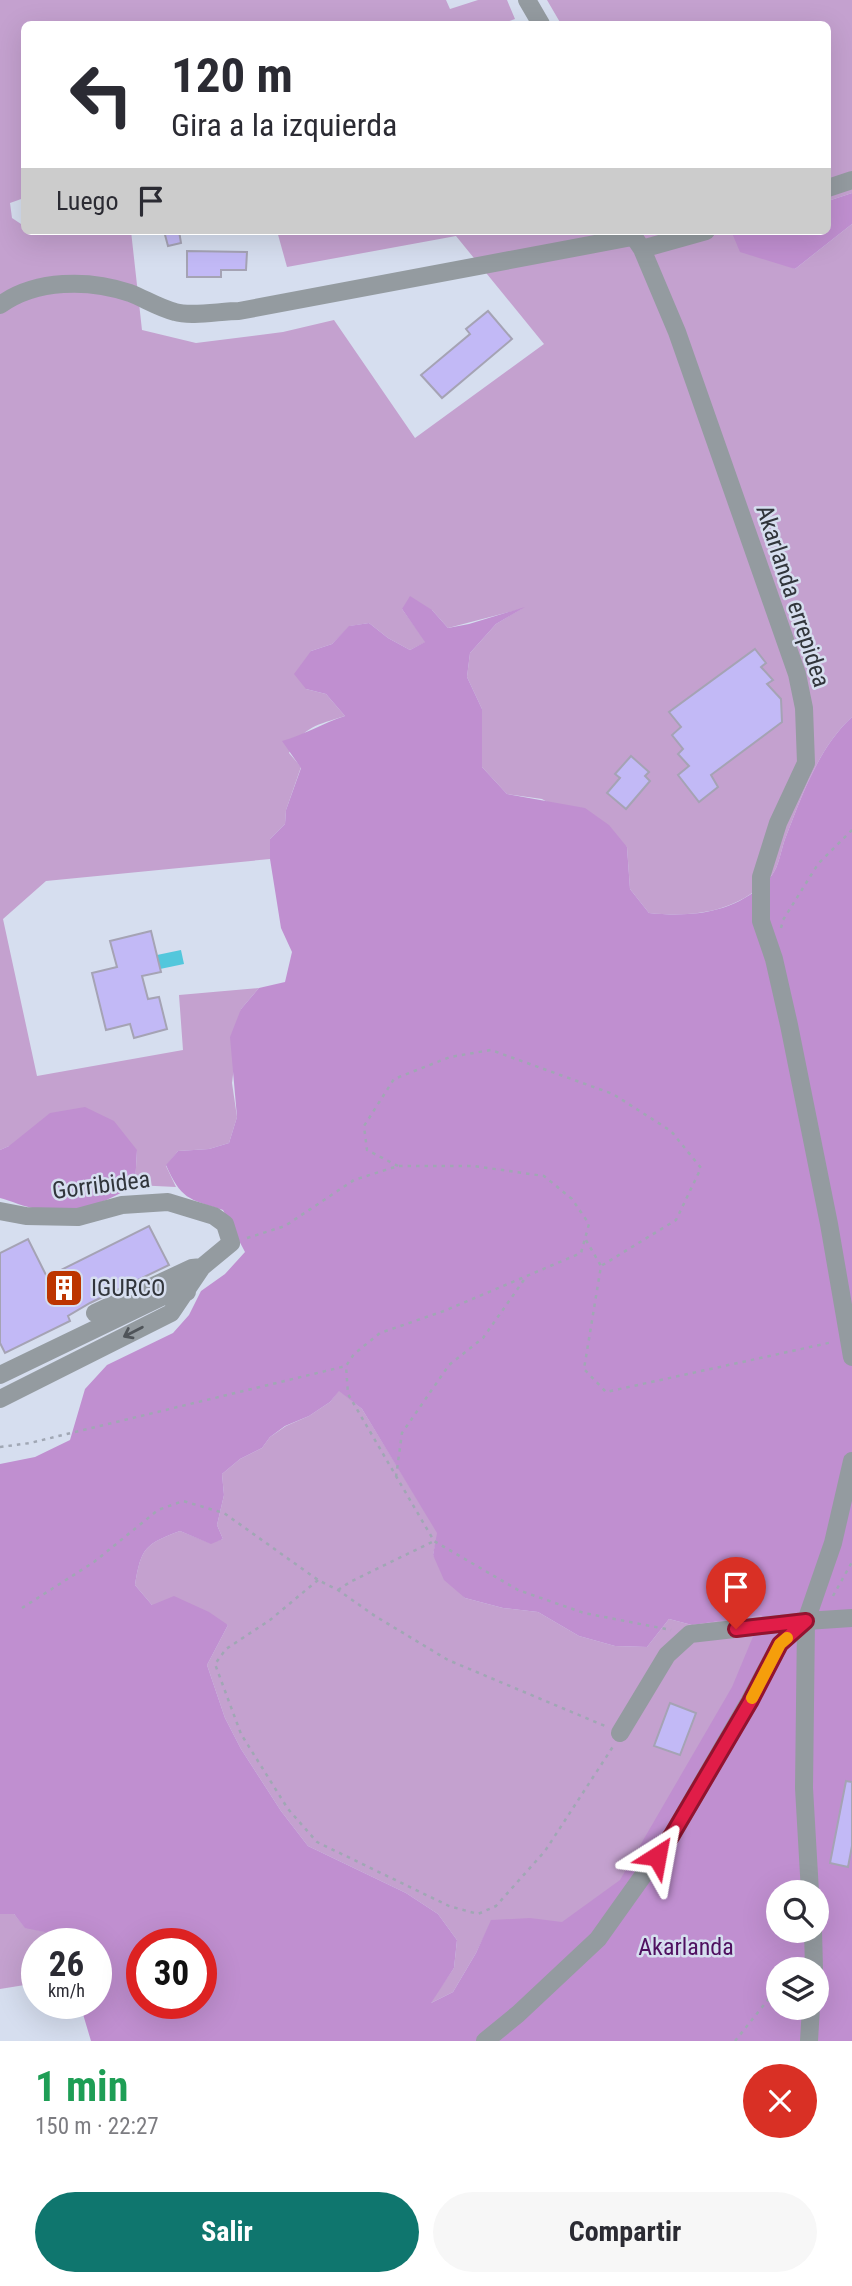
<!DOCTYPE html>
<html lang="es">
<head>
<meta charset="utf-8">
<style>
  :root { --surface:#fff; --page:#f7f7f7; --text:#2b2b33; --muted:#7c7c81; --accent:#0f766e }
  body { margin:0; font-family:"Roboto Condensed",sans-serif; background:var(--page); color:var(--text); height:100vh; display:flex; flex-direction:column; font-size:26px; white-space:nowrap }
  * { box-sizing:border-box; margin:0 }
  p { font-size:23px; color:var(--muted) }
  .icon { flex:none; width:38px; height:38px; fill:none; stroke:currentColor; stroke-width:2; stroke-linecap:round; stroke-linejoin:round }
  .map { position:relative; height:2041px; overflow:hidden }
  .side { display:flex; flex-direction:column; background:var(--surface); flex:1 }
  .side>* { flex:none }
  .banner { position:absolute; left:21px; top:21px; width:810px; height:214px; border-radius:10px; box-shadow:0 7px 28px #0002; background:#fff; color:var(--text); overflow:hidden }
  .fabs { position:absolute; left:766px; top:1880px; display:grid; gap:14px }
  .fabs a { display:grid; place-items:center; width:63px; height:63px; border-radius:50%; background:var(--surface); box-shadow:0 7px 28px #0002; font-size:35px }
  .speed { position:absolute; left:21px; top:1928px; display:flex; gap:14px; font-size:35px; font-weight:700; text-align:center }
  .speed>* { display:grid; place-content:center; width:91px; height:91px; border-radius:50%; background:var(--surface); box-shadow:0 7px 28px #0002; line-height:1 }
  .speed small { font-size:18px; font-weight:400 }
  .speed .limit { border:10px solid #d22; background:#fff; color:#111 }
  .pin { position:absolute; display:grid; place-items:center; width:60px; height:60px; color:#fff; margin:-72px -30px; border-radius:50% 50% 50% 0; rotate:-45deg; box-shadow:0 0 7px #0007 }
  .pin .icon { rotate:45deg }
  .me { position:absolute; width:77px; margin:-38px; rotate:34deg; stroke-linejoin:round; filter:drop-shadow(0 0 5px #0008) }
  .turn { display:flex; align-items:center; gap:24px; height:147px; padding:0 35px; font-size:32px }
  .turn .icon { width:91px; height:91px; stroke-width:2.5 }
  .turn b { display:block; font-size:49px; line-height:60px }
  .then { display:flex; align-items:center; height:66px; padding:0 35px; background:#0003; gap:14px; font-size:26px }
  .round { display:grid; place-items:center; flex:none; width:74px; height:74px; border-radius:37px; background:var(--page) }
  .head { display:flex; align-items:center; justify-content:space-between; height:119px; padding:0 35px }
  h1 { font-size:42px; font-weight:700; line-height:52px; color:#1e9e55 }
  .button { display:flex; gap:14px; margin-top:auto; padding:14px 35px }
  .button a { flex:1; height:80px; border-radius:42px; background:var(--accent); color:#fff; font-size:28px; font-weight:700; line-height:80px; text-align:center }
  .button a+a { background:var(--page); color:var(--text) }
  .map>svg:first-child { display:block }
  .green { fill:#c4a1cf; fill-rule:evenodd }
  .forest { fill:#c08fd0; fill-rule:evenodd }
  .water { fill:#53c7dc }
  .building { fill:#c2b9f6; stroke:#a5a3b4; stroke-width:2 }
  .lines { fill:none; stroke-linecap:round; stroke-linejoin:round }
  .path { stroke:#a0a7b4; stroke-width:2.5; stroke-dasharray:3.5 5; stroke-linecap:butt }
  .minor { stroke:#949ba0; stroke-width:18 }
  .oneway { stroke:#4f5459 }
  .route-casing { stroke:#92132f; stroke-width:18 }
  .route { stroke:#e11d48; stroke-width:12 }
  .slow { stroke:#f59e0b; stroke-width:12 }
  .labels { text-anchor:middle; stroke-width:5; stroke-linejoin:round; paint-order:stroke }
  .street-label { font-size:24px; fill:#31353b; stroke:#d6deef }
  .poi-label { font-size:24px; fill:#31353b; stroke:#d6deef; text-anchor:start }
  .park-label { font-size:24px; fill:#4f1060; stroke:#d6deef }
</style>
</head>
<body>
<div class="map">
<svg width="852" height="2041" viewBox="0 0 852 2041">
  <rect width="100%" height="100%" fill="#d6deef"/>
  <path class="green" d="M0,0H446L450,9L478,0H507L515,19L501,24H24V198L10,203L12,218L24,226V231H131L142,330L196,343L283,332L334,320L415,438L544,344L456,236L287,267L277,231H738L732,233L795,269L852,224V717C818,748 801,798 785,839C781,850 779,866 772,875C740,912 695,918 649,913L630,889L627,847L542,799L507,794L482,767V709L467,677L470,653L496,624L521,609L448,628L432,610L402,609L426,642L410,650L388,638L369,623L350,626L332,644L311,651L306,689L326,694L345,716C317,725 304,726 289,753L301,767L286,810L285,824L270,839V859L46,881L3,919L37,1076L183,1050L179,995L259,988L241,1009L232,1083L237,1117L229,1143L209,1149L178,1151L166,1166L176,1187L135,1185L137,1150L9,1146L0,1150Z
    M547,0H852V193L828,201V24H561Z
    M339,1390L362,1409L438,1533L433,1555L465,1598L503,1608L538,1612L579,1636L615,1646L647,1647L669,1619L692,1625L763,1614L852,2041L492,1920L476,1953L453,1992L429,2004L454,1968L457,1940L438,1914L406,1893L308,1846L281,1811L241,1749L225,1718L207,1665L228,1625L152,1605L135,1585C141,1548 145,1544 180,1531L210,1543L223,1539L217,1525L224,1495L222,1474L240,1459L262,1448L270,1437L286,1426L309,1416L330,1402ZM779,1892H817V1930H779ZM779,1969H817V2007H779Z
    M0,1914H14L25,1927L54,1934L57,1944H37V1983L0,1989Z"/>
  <path class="forest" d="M852,193V224L795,269L740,252L732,233L738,231H828V201Z
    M410,596L432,610L448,628L469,624L525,607L496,624L470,653L467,677L482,709V767L507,794L585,808L609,825L627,847L630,889L649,913C695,918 741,912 772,875C779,866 781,850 785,839C801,798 818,748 852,717V2041H91L80,2004H96V1944H57L54,1934L25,1928L14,1914H0V1464L35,1457L70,1440L85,1389L107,1365L173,1333L189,1315L201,1291L225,1274L245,1252L223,1210C188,1199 181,1199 166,1165L178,1151L209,1149L229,1143L237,1117L230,1037L241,1009L259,988L285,982L292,952L281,928L270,859V839L285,824L286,810L301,768L282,741C304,735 323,723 345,716L326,694L306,689L294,674L311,651L332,644L349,626L369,623L388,638L410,650L425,642L402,609ZM339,1391L362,1409L437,1533L433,1555L444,1580L465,1598L503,1608L538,1612L579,1636L615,1646L647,1647L669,1619L692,1625L762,1615L732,1687L620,1880L562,1922L530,1918L491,1920L476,1953L453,1992L431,2003L454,1968L457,1940L438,1914L406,1893L308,1846L281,1811L241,1749L225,1718L207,1665L228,1625L209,1612L174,1596L152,1605L135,1585C141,1548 145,1544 180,1531L211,1544L223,1539L217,1525L224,1495L222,1474L240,1459L262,1448L270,1437L285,1426L309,1416L330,1402ZM779,1892H817V1930H779ZM142,1944H201V2004H142ZM779,1969H817V2007H779Z
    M85,1107L114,1121L137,1150L135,1185C103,1204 75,1215 37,1209C24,1207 12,1201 0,1198V1150L9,1146L50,1113Z"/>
  <path class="water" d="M181,950L184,964L160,969L157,955Z"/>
  <path class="building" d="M164,231H179L181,243L168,246Z
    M187,251L247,252L246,270H221V277H187Z
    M488,311L512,339L442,398L421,375L470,334L466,329Z
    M755,649L766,663L761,667L773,680L767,684L781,699L782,722L711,775L718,787L699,802L678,775L689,766L678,754L683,749L672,735L681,727L669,712Z
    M631,756L649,772L645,776L650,781L626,809L607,793L620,778L615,774Z
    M151,931L161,972L142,976L148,999L159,997L167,1029L134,1038L130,1024L106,1030L92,973L117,967L110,941Z
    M149,1226L169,1265L90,1303L68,1316L70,1321L5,1353L0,1343V1253L28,1239L47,1277Z
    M670,1703L696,1713L680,1755L654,1746Z
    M846,1781L852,1782V1846L848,1867L830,1863Z"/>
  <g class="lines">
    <path class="path" d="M781,928L783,920L818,864L852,830
      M398,1166L367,1150L364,1126L394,1079L450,1057L491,1050L613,1094L671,1131L701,1168L676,1220L601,1266
      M247,1238L285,1226L354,1180L398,1166H474L544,1176L572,1199L589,1224L581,1253L444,1311L380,1333L354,1354L346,1366L348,1394L434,1541L518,1590L584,1613L671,1630
      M586,1240L601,1266L584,1369L606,1392L833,1342
      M0,1447L30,1443L346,1366
      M396,1477L402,1433L449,1365L483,1338L526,1277
      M318,1580L270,1620L226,1649L215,1664L241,1734L288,1809L317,1842L449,1906L478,1914L496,1906L545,1851L614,1745
      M338,1590L350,1582L434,1541
      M833,1596L852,1562
      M22,1608L94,1562L158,1510L183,1501L224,1513L318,1580L338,1590L375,1616L448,1660L605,1726
      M735,2041L779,1986"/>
    <path class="minor" d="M527,0L541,24
      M828,188L852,180
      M630,231L642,249L677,332L797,674L804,708L806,763L778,823L761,877V921L774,959L789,1025L829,1224L852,1357
      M642,249L706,231
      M0,305C36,279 89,279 130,293C145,299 159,308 175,312C191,317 221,311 239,311L632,237
      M0,1211L26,1216L78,1217L122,1205L168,1202L214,1216L225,1224L231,1243L202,1267L171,1313L0,1399
      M95,1313L192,1268L202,1267
      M0,1375L170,1293L187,1292
      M806,1621L833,1543L852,1461
      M620,1733L667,1655L690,1634L806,1621
      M810,1892L804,1788L806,1621L852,1618
      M813,1930L814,1969
      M485,2041L518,2014L598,1939L672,1835L749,1702L780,1644L806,1621
      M809,2041L811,2007"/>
  </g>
  <defs><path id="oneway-shaft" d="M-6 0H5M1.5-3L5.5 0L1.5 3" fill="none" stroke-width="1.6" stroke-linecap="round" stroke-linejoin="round" transform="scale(1.75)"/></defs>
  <use class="oneway" href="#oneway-shaft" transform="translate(133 1332) rotate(153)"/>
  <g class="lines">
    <defs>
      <path id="route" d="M657,1856L672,1835L750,1702L780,1644L806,1621L736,1629"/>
    </defs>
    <use href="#route" class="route-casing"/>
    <use href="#route" class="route"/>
    <path class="slow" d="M752,1698L780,1644L787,1638"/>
  </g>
  <defs>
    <symbol id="building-square" viewBox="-11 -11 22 22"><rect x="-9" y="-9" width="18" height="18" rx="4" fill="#bd3500" stroke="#d6deef"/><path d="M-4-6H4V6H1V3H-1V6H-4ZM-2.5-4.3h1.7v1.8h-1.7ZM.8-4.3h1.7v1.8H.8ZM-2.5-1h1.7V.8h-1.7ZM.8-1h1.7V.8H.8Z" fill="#fff"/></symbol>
  </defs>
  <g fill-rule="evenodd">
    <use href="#building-square" x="42" y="1266" width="44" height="44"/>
  </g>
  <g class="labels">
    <g class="street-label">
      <text transform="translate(793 596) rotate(72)" y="8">Akarlanda errepidea</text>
      <text transform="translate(101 1185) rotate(-7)" y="8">Gorribidea</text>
    </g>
    <g class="poi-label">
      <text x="91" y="1296">IGURCO</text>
    </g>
    <g class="park-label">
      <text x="686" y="1955">Akarlanda</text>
    </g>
  </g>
</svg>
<div class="fabs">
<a><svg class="icon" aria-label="search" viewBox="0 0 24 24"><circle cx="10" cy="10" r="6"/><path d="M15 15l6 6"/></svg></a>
<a><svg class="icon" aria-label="layers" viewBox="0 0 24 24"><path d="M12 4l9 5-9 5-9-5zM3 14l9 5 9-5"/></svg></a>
</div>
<div class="speed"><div>26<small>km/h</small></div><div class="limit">30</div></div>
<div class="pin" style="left:736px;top:1629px;background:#d93025"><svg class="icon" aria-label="arrive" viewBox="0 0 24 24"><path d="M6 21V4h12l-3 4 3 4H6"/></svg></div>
<svg class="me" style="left:657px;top:1856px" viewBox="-20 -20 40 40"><path d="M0-17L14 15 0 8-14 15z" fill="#e11d48" stroke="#fff" stroke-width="4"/></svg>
<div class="banner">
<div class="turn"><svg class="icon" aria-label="left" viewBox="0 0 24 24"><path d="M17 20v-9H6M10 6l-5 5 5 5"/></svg><div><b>120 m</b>Gira a la izquierda</div></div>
<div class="then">Luego<svg class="icon" aria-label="arrive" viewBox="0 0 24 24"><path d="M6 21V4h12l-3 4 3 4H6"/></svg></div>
</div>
</div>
<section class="side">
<div class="head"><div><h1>1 min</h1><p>150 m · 22:27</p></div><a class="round" style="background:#d93025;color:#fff"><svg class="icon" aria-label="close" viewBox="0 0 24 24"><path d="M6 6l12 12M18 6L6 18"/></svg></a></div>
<div class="button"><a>Salir</a><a>Compartir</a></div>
</section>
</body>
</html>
